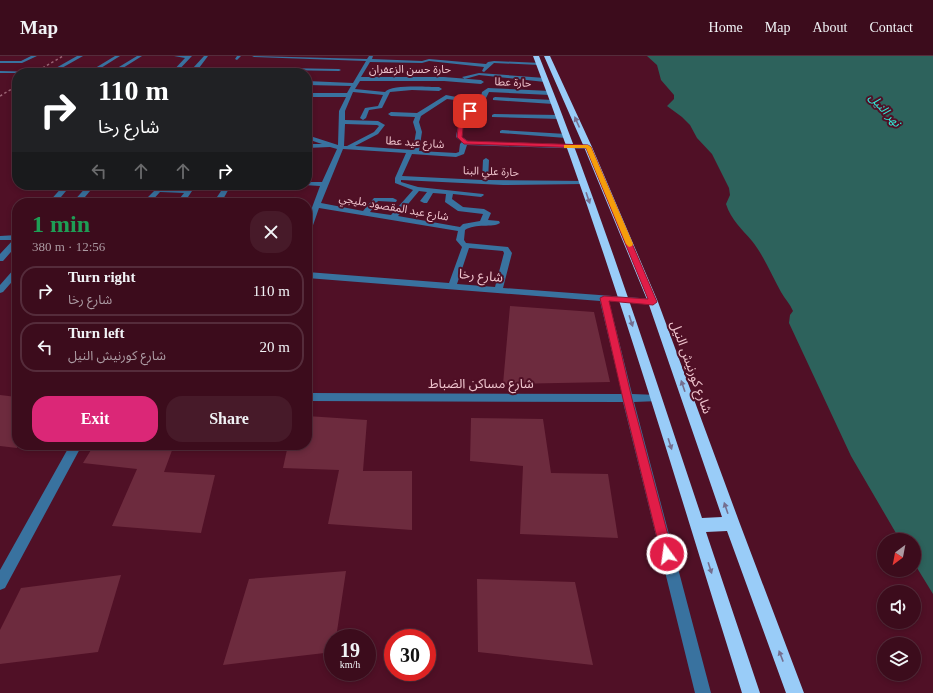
<!DOCTYPE html>
<html lang="en">
<head>
<meta charset="utf-8">
<style>
  :root { --surface:#3c0c1c; --page:#471a29; --text:#f1f3f6; --muted:#ac9ba3; --line:#552c3b; --accent:#db2777 }
  body { margin:0; font-family:"Times New Roman","Noto Sans Arabic",serif; background:var(--page); color:var(--text); height:100vh; display:flex; flex-direction:column; font-size:15px; white-space:nowrap }
  * { box-sizing:border-box; margin:0 }
  p { font-size:13px; color:var(--muted) }
  .icon { flex:none; width:22px; height:22px; fill:none; stroke:currentColor; stroke-width:2; stroke-linecap:round; stroke-linejoin:round }
  .map { position:relative; flex:1; overflow:hidden }
  .sheet { position:absolute; left:12px; top:142px; width:300px; height:252px; display:flex; flex-direction:column; background:var(--surface); border-radius:16px; box-shadow:0 2px 6px #0003,0 0 0 1px var(--line) }
  .sheet>* { flex:none }
  .banner { position:absolute; left:12px; top:12px; width:300px; height:122px; border-radius:16px; box-shadow:0 2px 6px #0003,0 0 0 1px var(--line); background:#202124; color:#fff; overflow:hidden }
  .needle { width:26px; rotate:212deg }
  .controls { position:absolute; left:877px; top:477px; display:grid; gap:8px }
  .controls a { display:grid; place-items:center; width:44px; height:44px; border-radius:50%; background:var(--surface); box-shadow:0 2px 6px #0003,0 0 0 1px var(--line); font-size:20px }
  .speed { position:absolute; left:324px; top:573px; display:flex; gap:8px; font-size:20px; font-weight:700; text-align:center }
  .speed>* { display:grid; place-content:center; width:52px; height:52px; border-radius:50%; background:var(--surface); box-shadow:0 2px 6px #0003,0 0 0 1px var(--line); line-height:1 }
  .speed small { font-size:10px; font-weight:400 }
  .speed .limit { border:6px solid #d22; background:#fff; color:#111 }
  .pin { position:absolute; display:grid; place-items:center; width:34px; height:34px; color:#fff; margin:-17px; border-radius:8px; box-shadow:0 2px 6px #0006 }
  .me { position:absolute; width:44px; margin:-22px; rotate:346deg; stroke-linejoin:round; filter:drop-shadow(0 0 3px #0008) }
  .turn { display:flex; align-items:center; gap:14px; height:84px; padding:0 20px; font-size:18px }
  .turn .icon { width:52px; height:52px; stroke-width:2.5 }
  .turn b { display:block; font-size:28px; line-height:34px }
  .lanes { display:flex; align-items:center; height:38px; padding:0 20px; background:#0003; justify-content:center; gap:20px; direction:ltr }
  .lanes .off { opacity:.35 }
  .round { display:grid; place-items:center; flex:none; width:42px; height:42px; border-radius:16px; background:var(--page) }
  .overview { display:flex; align-items:center; justify-content:space-between; height:68px; padding:0 20px }
  h1 { font-size:24px; font-weight:600; line-height:30px; color:#1e9e55 }
  .cta { display:flex; gap:8px; margin-top:auto; padding:8px 20px }
  .cta a { flex:1; height:46px; border-radius:16px; background:var(--accent); color:#fff; font-size:16px; font-weight:600; line-height:46px; text-align:center }
  .cta a+a { background:var(--page); color:var(--text) }
  ul { padding:0; list-style:none }
  li { display:flex; align-items:center; gap:12px; height:50px; margin:0 8px 6px; padding:0 12px; border:2px solid var(--line); border-radius:16px }
  li div { flex:1 }
  li b { display:block; font-size:15px }
  li em { font-style:normal }
  header { display:flex; align-items:center; gap:24px; box-sizing:border-box; height:56px; padding:0 20px; background:var(--surface); border-bottom:1px solid var(--line) }
  header strong { font-size:19px }
  nav { display:flex; gap:22px; margin-inline-start:auto; font-size:14px }
  .map>svg:first-child { display:block }
  .water { fill:#2d625c }
  .building { fill:#6d2b3e }
  .lines { fill:none; stroke-linecap:round; stroke-linejoin:round }
  .minor { fill:#39729f; fill-rule:evenodd }
  .highway { fill:#99ccf8; fill-rule:evenodd }
  .rail { stroke:#9a6474; stroke-width:1.5; stroke-dasharray:2.5 2.5; stroke-linecap:butt }
  .oneway { fill:#746e8f }
  .route { fill:#e11d48; stroke:#92132f }
  .slow { fill:#f59e0b }
  .labels { text-anchor:middle; stroke-width:4; stroke-linejoin:round; paint-order:stroke }
  .far-street-label { font-size:11px; fill:#f0c6cf; stroke:#501026 }
  .far-water-label { font-size:12px; font-style:italic; fill:#31e8d6; stroke:#501026 }
  .street-label { font-size:13px; fill:#f0c6cf; stroke:#501026 }
</style>
</head>
<body>
<header>
<strong>Map</strong>
<nav><a>Home</a><a>Map</a><a>About</a><a>Contact</a></nav>
</header>
<div class="map">
<svg width="933" height="637" viewBox="0 0 933 637">
  <rect width="100%" height="100%" fill="#501026"/>
  <path class="water" d="M647,0H933V538L914,507V484H900L851,400L789,267L790,259L793,255C790,248 785,243 781,236C772,220 764,200 752,185C742,173 731,164 726,148L730,139L729,132L712,98L697,82L690,69L682,61L667,50L674,43V39L661,24L657,9Z"/>
  <path class="building" d="M510,250L594,256L610,326L503,328Z
    M0,339L17,341V392L0,390Z
    M307,360L367,364L363,415H412V474L328,468L339,414L283,412L288,389H307Z
    M471,362L543,363L551,417L608,418L618,482L520,478L523,410L470,405Z
    M94,389H174L164,416L215,419L201,477L112,470L137,413L83,407Z
    M346,515L336,582H333V596L223,609L249,523Z
    M121,519L98,596L0,608V574L21,532Z
    M477,523L575,526L593,609L478,596Z"/>
  <g class="lines">
    <path class="minor" d="M31,0H37L22,7H0V5H21Z
      M77,0H83L53,17H47Z
      M115,0H120L93,17H87Z
      M137,0H142L115,17H109Z
      M174,0H192L176,17H171L185,2Z
      M204,0H208L199,12L270,13L272,14L270,15L197,14L195,17H191L193,12Z
      M237,0H241L237,4L235,3Z
      M252,0L367,3L369,0H373L372,3L422,5L429,3L486,8L488,6L494,5L541,7L539,9L494,7L484,16L482,15L484,11L429,5L422,7L370,6L361,21H444L481,24L484,26L481,28L444,25H360L355,33L385,36C391,28 428,31 439,31L442,33L439,35L412,34L390,36L382,52L369,54L366,62L363,64L360,62L365,52L378,50L383,39L353,36L345,55V64L378,65L385,69L378,78L355,90L413,94L416,76L413,66L415,61L391,60L388,58L391,56L417,57L446,39L466,43L463,45L447,43L421,60L419,66L422,76L419,95L456,97L459,96L460,88L462,86L456,81C457,75 461,57 467,54C472,53 479,54 484,53L486,54V56L470,58L463,72L462,81L468,85L588,89L591,91L588,93L467,89L464,98L456,101L412,98L402,120L482,124L483,104L486,102L489,104L488,124L585,125L586,126L583,128L503,129L401,124V126L418,131L483,138L484,139L481,141L453,138L452,143L463,151L484,153L491,157L488,164L499,165L500,167C493,172 475,167 465,174L464,184L466,187L508,191L512,197L503,232L653,243L657,246L653,249L609,245L632,338L659,339L660,342L659,345L634,346L711,637H695L623,346L307,345V337L622,338L600,245L307,222V216L449,227L462,191L456,184L458,175L319,152L311,175L307,177V165L320,130L304,129H307V126H322L337,93L330,91L307,92V88H322L307,83V79L338,89L339,55L346,41H307V37H347L351,30L307,29V25L353,27L366,5L254,1ZM345,68L377,69L379,70L374,76L347,90H344ZM343,93L406,97L395,122V127L413,134L391,159L370,156L378,145L396,146L397,144L393,142H374L363,155L321,147ZM419,135L427,136L420,145L424,147H427L433,137L446,138L445,146L458,155L483,158L480,165L463,168L460,171L398,160ZM469,192L503,195L504,197L495,231L457,228Z
      M283,12L339,13L341,14L339,15L281,14Z
      M0,15L43,16L45,17H0Z
      M479,17L545,22L548,24L545,26L479,19L465,23L462,21Z
      M488,32L550,35L553,37L550,39L489,36L484,46H480L482,36Z
      M495,41L553,44L556,46L553,48L493,44V42Z
      M494,58L560,59L563,61L560,63L492,61V59Z
      M502,74L566,78L569,80L566,82L500,77V75Z
      M64,129H71L56,147H48Z
      M88,129H95L80,147H72Z
      M190,129H196L184,147H176L184,137L160,136L150,147H142L156,133H187Z
      M225,129H231L221,147H213Z
      M17,179V189L3,205H0V198L13,184H0V180Z
      M14,213H17V220L3,236L0,237V229Z
      M70,389H82L5,532L0,534V514Z"/>
    <path class="highway" d="M533,0H539C600,151 650,307 702,462L722,461L648,246L584,91L544,0H550L592,91L658,246L740,468L804,637H786L727,475L706,476L760,637H742C675,424 613,209 533,0Z"/>
    <path class="rail" d="M34,17L63,0
      M0,40L17,30"/>
  </g>
  <defs><path id="oneway-solid" d="M-6-.8H1V-3.2L6.5 0L1 3.2V.8H-6Z"/></defs>
  <g class="oneway">
    <use href="#oneway-solid" transform="translate(577 66) rotate(-114)"/>
    <use href="#oneway-solid" transform="translate(588 142) rotate(71)"/>
    <use href="#oneway-solid" transform="translate(631 265) rotate(72)"/>
    <use href="#oneway-solid" transform="translate(683 330) rotate(-109)"/>
    <use href="#oneway-solid" transform="translate(670 388) rotate(72)"/>
    <use href="#oneway-solid" transform="translate(726 452) rotate(-109)"/>
    <use href="#oneway-solid" transform="translate(710 512) rotate(72)"/>
    <use href="#oneway-solid" transform="translate(781 600) rotate(-111)"/>
  </g>
  <path class="route" d="M470,53L472,55L463,72L462,81L467,85L588,89L591,91L657,246L653,249L609,245L632,343L673,498L672,502L667,503L663,502L661,498L623,343L600,242L604,240L648,243L586,92L464,88L457,81L458,72L467,55Z"/>
  <path class="slow" d="M564,89H588L591,91L633,188L632,190L629,191L626,188L586,92H564Z"/>
  <g class="labels">
    <g class="far-street-label">
      <text x="410" y="17">حارة حسن الزعفران</text>
      <text transform="translate(513 26) rotate(3)" y="4">حارة عطا</text>
      <text transform="translate(415 86) rotate(4)" y="4">شارع عيد عطا</text>
      <text transform="translate(491 115) rotate(2)" y="4">حارة علي البنا</text>
      <text transform="translate(394 151) rotate(10)" y="4">شارع عبد المقصود مليجي</text>
    </g>
    <g class="far-water-label">
      <text transform="translate(885 54) rotate(48)" y="4">نهر النيل</text>
    </g>
    <g class="street-label">
      <text transform="translate(481 219) rotate(5)" y="5">شارع رخا</text>
      <text transform="translate(692 311) rotate(70)" y="5">شارع كورنيش النيل</text>
      <text x="481" y="332">شارع مساكن الضباط</text>
    </g>
  </g>
</svg>
<div class="controls">
<a><svg class="needle" viewBox="-14 -14 28 28"><path d="M0-13l5 13h-10z" fill="#e53935"/><path d="M0 13l5-13h-10z" fill="#ac9ba3"/></svg></a>
<a><svg class="icon" aria-label="sound" viewBox="0 0 24 24"><path d="M4 9h4l5-4v14l-5-4H4zM17 9q2 3 0 6"/></svg></a>
<a><svg class="icon" aria-label="layers" viewBox="0 0 24 24"><path d="M12 4l9 5-9 5-9-5zM3 14l9 5 9-5"/></svg></a>
</div>
<div class="speed"><div>19<small>km/h</small></div><div class="limit">30</div></div>
<div class="pin" style="left:470px;top:55px;background:#d93025"><svg class="icon" aria-label="arrive" viewBox="0 0 24 24"><path d="M6 21V4h12l-3 4 3 4H6"/></svg></div>
<svg class="me" style="left:667px;top:498px" viewBox="-20 -20 40 40"><circle r="17" fill="#e11d48" stroke="#fff" stroke-width="3"/><path d="M0-11L8 9 0 5-8 9z" fill="#fff"/></svg>
<div class="banner">
<div class="turn"><svg class="icon" aria-label="right" viewBox="0 0 24 24"><path d="M7 20v-9h11M14 6l5 5-5 5"/></svg><div><b>110 m</b>شارع رخا</div></div>
<div class="lanes"><svg class="icon off" aria-label="left" viewBox="0 0 24 24"><path d="M17 20v-9H6M10 6l-5 5 5 5"/></svg><svg class="icon off" aria-label="ahead" viewBox="0 0 24 24"><path d="M12 20V5M6 11l6-6 6 6"/></svg><svg class="icon off" aria-label="ahead" viewBox="0 0 24 24"><path d="M12 20V5M6 11l6-6 6 6"/></svg><svg class="icon" aria-label="right" viewBox="0 0 24 24"><path d="M7 20v-9h11M14 6l5 5-5 5"/></svg></div>
</div>
<section class="sheet">
<div class="overview"><div><h1>1 min</h1><p>380 m · 12:56</p></div><a class="round"><svg class="icon" aria-label="close" viewBox="0 0 24 24"><path d="M6 6l12 12M18 6L6 18"/></svg></a></div>
<ul>
<li><svg class="icon" aria-label="right" viewBox="0 0 24 24"><path d="M7 20v-9h11M14 6l5 5-5 5"/></svg><div><b>Turn right</b><p>شارع رخا</p></div><em>110 m</em></li>
<li><svg class="icon" aria-label="left" viewBox="0 0 24 24"><path d="M17 20v-9H6M10 6l-5 5 5 5"/></svg><div><b>Turn left</b><p>شارع كورنيش النيل</p></div><em>20 m</em></li>
</ul>
<div class="cta"><a>Exit</a><a>Share</a></div>
</section>
</div>
</body>
</html>
